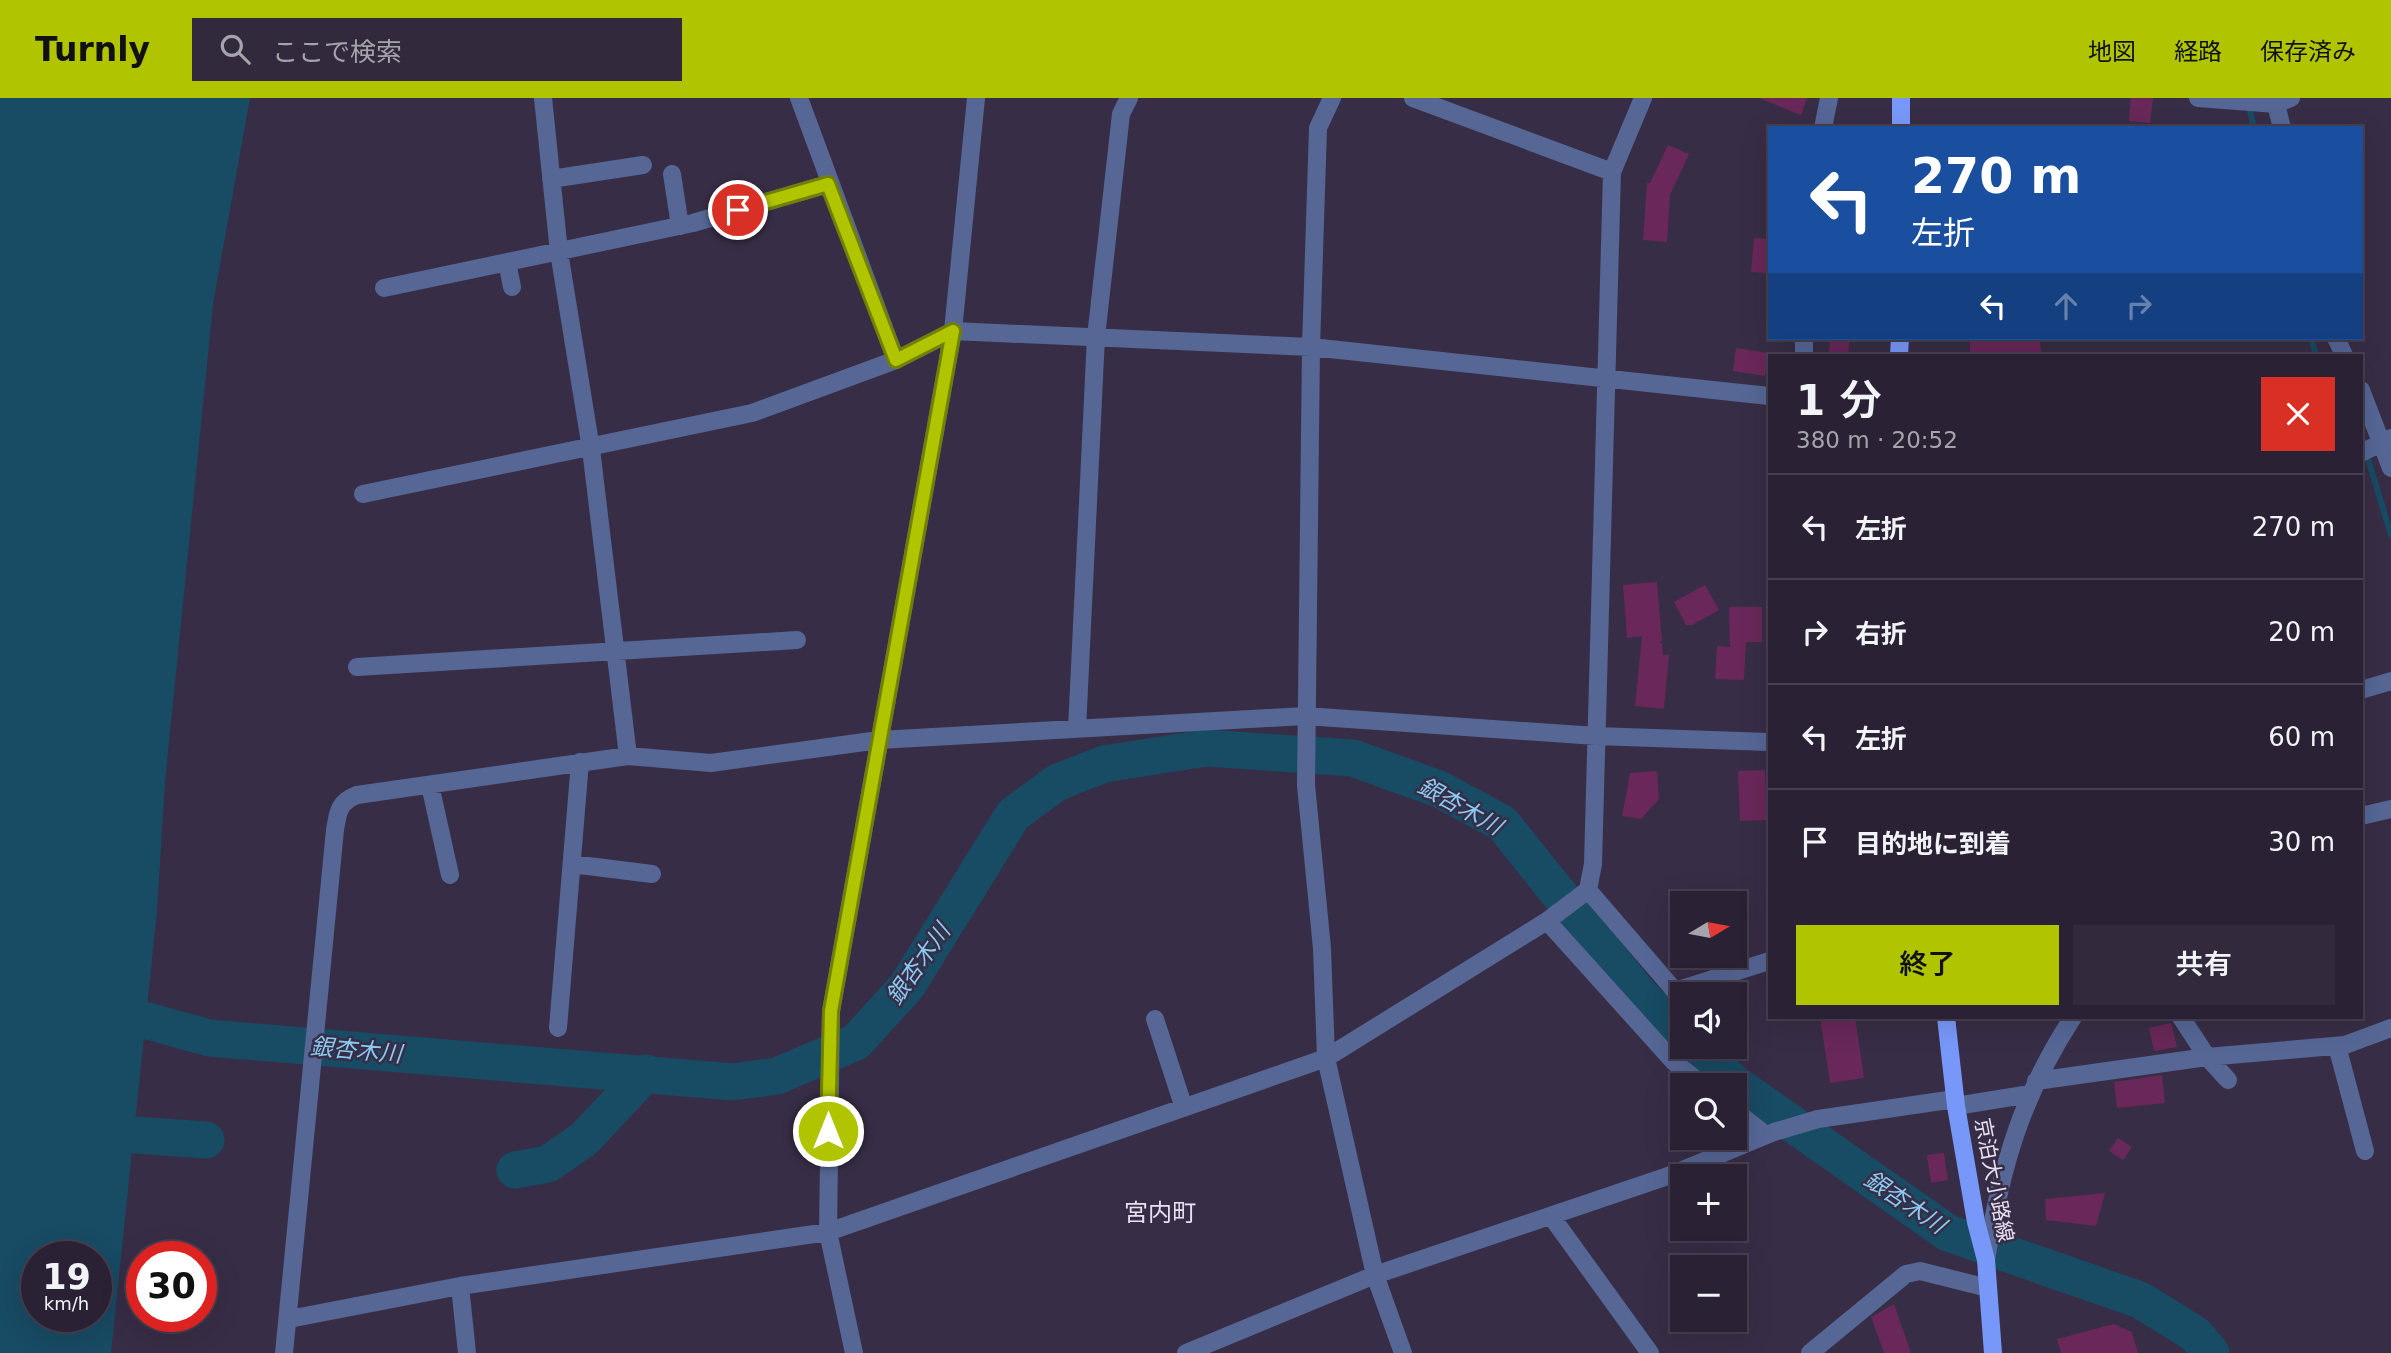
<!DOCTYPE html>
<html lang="ja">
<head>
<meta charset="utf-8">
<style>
  :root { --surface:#2a2234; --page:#322a3c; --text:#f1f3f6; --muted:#a5a4ac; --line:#463f4f; --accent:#b0c500 }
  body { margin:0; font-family:"DejaVu Sans","Noto Sans JP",sans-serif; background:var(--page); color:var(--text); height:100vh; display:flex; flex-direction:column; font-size:26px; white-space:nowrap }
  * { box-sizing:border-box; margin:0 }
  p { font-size:23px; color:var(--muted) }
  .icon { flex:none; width:38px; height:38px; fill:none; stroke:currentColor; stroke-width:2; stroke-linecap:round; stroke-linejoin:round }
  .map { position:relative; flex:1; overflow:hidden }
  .panel { position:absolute; left:1768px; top:256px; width:595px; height:665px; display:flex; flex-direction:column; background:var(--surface); border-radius:0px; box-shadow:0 7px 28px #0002,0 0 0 2px var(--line) }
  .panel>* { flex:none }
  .hud { position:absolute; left:1768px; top:28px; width:595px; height:214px; border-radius:0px; box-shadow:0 7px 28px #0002,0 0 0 2px var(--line); background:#1a4fa0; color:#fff; overflow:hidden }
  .needle { width:46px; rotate:80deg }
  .buttons { position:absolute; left:1670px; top:793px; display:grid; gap:14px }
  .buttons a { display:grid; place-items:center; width:77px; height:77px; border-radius:0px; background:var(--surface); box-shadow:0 7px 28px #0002,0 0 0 2px var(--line); font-size:35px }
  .speed { position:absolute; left:21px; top:1143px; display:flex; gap:14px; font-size:35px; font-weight:700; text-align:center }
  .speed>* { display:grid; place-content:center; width:91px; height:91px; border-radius:50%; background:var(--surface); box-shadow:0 7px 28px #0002,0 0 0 2px var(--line); line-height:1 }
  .speed small { font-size:18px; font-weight:400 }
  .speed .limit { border:10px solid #d22; background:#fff; color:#111 }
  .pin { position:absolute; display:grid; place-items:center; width:60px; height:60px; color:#fff; margin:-30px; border:4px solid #fff; border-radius:50%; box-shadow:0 2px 7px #0007 }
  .me { position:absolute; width:77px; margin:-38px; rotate:0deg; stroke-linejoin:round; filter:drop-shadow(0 0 5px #0008) }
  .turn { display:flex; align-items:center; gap:24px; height:147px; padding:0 28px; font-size:32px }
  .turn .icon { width:91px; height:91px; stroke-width:2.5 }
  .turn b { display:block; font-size:49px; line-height:60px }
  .lanes { display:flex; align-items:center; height:66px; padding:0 28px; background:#0003; justify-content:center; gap:35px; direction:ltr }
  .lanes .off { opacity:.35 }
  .round { display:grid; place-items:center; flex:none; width:74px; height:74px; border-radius:0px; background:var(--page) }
  .head { display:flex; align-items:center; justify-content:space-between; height:119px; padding:0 28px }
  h1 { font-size:42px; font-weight:600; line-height:52px }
  .primary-button { display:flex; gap:14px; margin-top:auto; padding:14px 28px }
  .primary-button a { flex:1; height:80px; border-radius:0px; background:var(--accent); color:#111; font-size:28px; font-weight:600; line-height:80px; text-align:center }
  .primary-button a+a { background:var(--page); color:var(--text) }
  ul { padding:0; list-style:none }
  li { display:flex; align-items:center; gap:21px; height:105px; padding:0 28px; border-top:2px solid var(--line) }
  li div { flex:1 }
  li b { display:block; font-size:26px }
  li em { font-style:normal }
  header { display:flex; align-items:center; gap:42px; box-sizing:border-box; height:98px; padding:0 35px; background:var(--accent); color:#111 }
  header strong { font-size:33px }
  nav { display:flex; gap:38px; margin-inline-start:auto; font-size:24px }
  .search { width:490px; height:63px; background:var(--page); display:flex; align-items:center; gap:18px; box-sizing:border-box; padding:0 24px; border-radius:0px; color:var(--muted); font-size:26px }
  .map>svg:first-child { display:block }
  .water { fill:#184b64; fill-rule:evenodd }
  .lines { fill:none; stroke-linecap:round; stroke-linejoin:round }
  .stream { stroke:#184b64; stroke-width:6 }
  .river { stroke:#184b64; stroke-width:37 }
  .building { fill:#692859 }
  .minor { stroke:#566796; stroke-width:18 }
  .major { stroke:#7898f9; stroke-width:18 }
  .route-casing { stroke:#728000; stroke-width:18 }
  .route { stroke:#b0c500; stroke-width:12 }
  .labels { text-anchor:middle; stroke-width:5; stroke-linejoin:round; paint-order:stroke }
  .street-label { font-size:21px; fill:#e7e0f1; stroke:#382d46 }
  .water-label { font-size:23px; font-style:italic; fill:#89cbf1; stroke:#382d46 }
  .quarter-label { font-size:24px; fill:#e7e0f1; stroke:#382d46 }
</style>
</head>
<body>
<header>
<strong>Turnly</strong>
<div class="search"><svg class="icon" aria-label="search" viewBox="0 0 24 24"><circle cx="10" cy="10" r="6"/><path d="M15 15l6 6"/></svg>ここで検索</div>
<nav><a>地図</a><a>経路</a><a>保存済み</a></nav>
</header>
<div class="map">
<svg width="2391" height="1255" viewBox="0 0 2391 1255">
  <rect width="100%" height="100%" fill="#382d46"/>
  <path class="water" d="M0,0H250L213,206L165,684L157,813L111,1255H0ZM37,1158H96V1218H37Z"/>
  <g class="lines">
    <path class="stream" d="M2249,8L2254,30
      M2311,240L2316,257
      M2361,338L2391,437"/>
    <path class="river" d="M0,882L209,940L733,984L777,978L856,944L907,888L1013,717L1056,685L1104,666L1206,650L1353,660L1439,691L1502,725L1640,897L1682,936
      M1695,948L1734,985L1948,1135L2140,1202L2195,1236L2211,1255
      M91,1016L120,1036L206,1042
      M515,1072L548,1066L584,1041L646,975"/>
  </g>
  <path class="building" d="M1759,0H1807L1801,17Z
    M2131,0H2153L2150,25L2129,23Z
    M1668,47L1689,56L1670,97L1667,144L1643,142L1647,85H1650Z
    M1754,140L1769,141V175L1751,174Z
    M1830,240H1850L1848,256L1829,254Z
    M1970,240H2039L2042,257H1970Z
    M1736,250L1768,255L1765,278L1733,273Z
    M1657,484L1662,543L1659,545H1662L1663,557H1669L1664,611L1635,608L1642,538L1627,540L1623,487Z
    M1705,487L1719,512L1692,527H1686L1674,504Z
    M1729,509H1762V544H1746L1744,582L1715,581L1717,548L1730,549Z
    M1765,672L1767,722L1740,723L1738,673Z
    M1657,673L1659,701L1641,721L1622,718L1630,675Z
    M1820,919H1855L1864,980L1830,985Z
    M2171,925L2177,949L2154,953L2149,930Z
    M2162,977L2165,1005L2117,1010L2114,984Z
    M2118,1040L2132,1049L2123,1062L2109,1053Z
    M1944,1055L1948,1082L1931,1085L1927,1057Z
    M2105,1095L2096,1128L2046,1122L2045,1101Z
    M1894,1206L1911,1255H1884L1871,1219Z
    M2114,1226L2132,1234L2138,1255H2061L2057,1241Z"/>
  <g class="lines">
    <path class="minor" d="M543,0L559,154L591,351L628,658
      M799,0L896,262
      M1332,0L1318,30L1311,249L1306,687L1322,850L1326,960L1375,1177L1403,1255
      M1413,0L1612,74
      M2198,0L2276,6L2291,0
      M2276,6L2282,30
      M1823,30L1829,0
      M672,76L680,128
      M551,81L643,67
      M507,164L512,189
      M384,190L693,125L828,86
      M2336,240L2344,257
      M1804,257V240
      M2361,292L2391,370
      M2361,355L2391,340
      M363,396L752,315L896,262L953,233L1311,249L1769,298
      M357,569L797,542
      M2361,592L2391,583
      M1077,631L1096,239L1121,16L1129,0
      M430,687L450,777
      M2361,718L2391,711
      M572,766L652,776
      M1588,792L1675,893L1769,863
      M1547,823L1674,964L1703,987
      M2181,919L2207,959L2228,982
      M1155,921L1184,1010
      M558,930L580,664
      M2337,948L2365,1053
      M2036,983L2207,959L2345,947L2391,930
      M1956,1008L2030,996
      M1734,1012L1766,1037
      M1551,1118L1650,1255
      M1986,1162C2001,1069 2021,999 2073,919
      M460,1188L467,1255
      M289,1221L460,1188L828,1134L1326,960L1547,823L1588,792L1593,766L1612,74L1643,0
      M284,1255L335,732C338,713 339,704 357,697L628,658L711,665L879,642L1305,618L1596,638L1769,644
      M854,1255L828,1134L831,913L953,233L976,0
      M1186,1255L1375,1177L1668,1078L1774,1034L1818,1021L1955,1001
      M1810,1255L1906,1176L1920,1173L1988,1190"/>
    <path class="major" d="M1901,30V0
      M1899,257L1900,240
      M1946,919L1956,1008L1976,1124L1986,1162L1993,1255"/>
  </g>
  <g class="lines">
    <defs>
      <path id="route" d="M738,112L828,86L896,262L953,233L831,913L828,1033"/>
    </defs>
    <use href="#route" class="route-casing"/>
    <use href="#route" class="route"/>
  </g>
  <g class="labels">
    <g class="street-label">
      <text transform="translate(1994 1082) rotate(79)" y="7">京泊大小路線</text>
    </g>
    <g class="water-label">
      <text transform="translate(1460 708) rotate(29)" y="8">銀杏木川</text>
      <text transform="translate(918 866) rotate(-55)" y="8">銀杏木川</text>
      <text transform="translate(356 952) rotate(5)" y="8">銀杏木川</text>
      <text transform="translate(1905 1104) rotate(34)" y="8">銀杏木川</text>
    </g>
    <g class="quarter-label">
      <text x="1160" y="1123">宮内町</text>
    </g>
  </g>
</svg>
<div class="buttons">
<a><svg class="needle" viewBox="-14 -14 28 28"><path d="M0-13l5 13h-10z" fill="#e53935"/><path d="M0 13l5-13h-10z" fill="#a5a4ac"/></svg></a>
<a><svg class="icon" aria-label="sound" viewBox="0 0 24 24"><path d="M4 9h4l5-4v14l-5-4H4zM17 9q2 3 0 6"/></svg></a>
<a><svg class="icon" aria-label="search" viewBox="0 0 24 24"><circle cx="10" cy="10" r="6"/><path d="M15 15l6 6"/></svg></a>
<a>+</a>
<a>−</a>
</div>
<div class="speed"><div>19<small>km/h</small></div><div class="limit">30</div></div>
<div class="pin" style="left:738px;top:112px;background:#d93025"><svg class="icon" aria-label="arrive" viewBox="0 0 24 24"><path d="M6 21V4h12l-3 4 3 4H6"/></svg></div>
<svg class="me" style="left:828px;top:1033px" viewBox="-20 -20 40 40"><circle r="17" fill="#b0c500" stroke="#fff" stroke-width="3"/><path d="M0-11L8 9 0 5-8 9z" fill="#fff"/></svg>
<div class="hud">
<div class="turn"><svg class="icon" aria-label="left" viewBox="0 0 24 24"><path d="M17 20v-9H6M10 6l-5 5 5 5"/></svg><div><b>270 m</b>左折</div></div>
<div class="lanes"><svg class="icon" aria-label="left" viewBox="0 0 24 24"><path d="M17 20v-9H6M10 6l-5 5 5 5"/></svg><svg class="icon off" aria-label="ahead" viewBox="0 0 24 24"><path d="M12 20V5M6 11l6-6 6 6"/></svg><svg class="icon off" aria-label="right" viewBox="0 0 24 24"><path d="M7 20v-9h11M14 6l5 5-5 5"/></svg></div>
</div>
<section class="panel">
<div class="head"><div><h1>1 分</h1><p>380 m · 20:52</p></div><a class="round" style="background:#d93025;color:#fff"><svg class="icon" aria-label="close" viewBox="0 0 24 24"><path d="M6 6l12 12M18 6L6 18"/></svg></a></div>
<ul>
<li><svg class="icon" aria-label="left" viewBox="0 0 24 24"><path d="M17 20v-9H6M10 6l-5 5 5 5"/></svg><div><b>左折</b></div><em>270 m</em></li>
<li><svg class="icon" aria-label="right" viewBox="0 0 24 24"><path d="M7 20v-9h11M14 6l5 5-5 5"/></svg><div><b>右折</b></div><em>20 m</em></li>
<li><svg class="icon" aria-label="left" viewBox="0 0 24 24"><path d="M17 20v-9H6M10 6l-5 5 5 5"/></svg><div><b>左折</b></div><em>60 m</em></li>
<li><svg class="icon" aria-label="arrive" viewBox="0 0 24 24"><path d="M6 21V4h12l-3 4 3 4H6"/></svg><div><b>目的地に到着</b></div><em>30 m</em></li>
</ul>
<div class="primary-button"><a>終了</a><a>共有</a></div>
</section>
</div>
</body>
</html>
